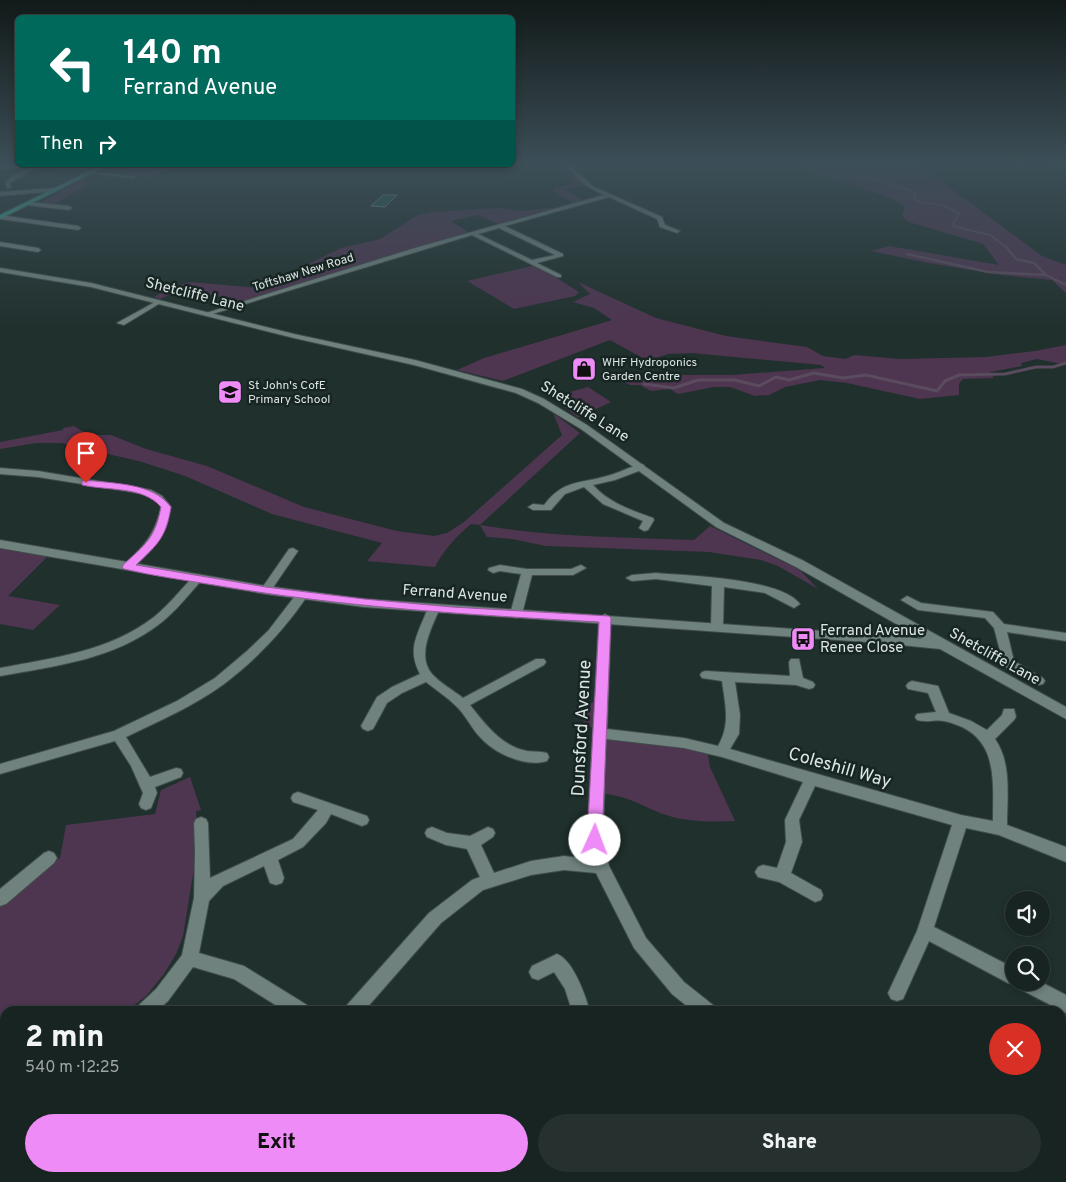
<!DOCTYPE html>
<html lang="en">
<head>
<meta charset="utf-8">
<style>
  :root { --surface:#182422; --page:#25302f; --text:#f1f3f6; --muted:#9fa4a5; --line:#364140; --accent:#ef8bf7 }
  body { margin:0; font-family:Overpass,sans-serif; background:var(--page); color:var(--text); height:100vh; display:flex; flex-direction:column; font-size:19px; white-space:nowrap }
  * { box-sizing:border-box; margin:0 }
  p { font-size:16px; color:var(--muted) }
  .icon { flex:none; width:28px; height:28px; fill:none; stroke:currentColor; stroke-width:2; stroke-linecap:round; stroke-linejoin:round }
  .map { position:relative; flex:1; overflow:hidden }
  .panel { position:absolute; left:0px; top:1006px; width:1066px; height:176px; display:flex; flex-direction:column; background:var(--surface); border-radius:15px 15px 0 0; box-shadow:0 2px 8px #0003,0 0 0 1px var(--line) }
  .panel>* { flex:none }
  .hud { position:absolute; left:15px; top:15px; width:500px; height:152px; border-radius:8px; box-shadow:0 2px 8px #0003,0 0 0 1px var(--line); background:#00695c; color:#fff; overflow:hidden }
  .tools { position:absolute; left:1005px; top:891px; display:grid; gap:10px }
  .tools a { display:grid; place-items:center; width:45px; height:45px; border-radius:50%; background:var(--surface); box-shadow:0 2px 8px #0003,0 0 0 1px var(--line); font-size:25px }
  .pin { position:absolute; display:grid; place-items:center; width:42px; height:42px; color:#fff; margin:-51px -21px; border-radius:50% 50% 50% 0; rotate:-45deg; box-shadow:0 0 5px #0007 }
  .pin .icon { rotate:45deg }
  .me { position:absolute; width:55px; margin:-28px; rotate:2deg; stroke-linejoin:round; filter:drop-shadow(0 0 4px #0008) }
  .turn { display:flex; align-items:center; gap:18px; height:105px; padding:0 25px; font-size:22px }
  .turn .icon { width:65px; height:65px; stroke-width:2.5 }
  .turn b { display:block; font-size:35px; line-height:42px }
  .then { display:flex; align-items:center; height:48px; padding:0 25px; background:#0003; gap:10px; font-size:19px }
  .round { display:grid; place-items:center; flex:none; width:52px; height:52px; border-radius:26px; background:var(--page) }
  .summary { display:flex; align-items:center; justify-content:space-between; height:85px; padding:0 25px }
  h1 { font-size:30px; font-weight:800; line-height:38px }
  .button { display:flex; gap:10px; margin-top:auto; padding:10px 25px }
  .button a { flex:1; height:58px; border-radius:30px; background:var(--accent); color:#111; font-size:20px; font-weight:800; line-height:58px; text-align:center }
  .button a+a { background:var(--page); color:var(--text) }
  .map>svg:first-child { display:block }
  .green { fill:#4e3550 }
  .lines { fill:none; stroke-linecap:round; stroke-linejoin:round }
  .stream-far2 { stroke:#5a4b5e; stroke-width:2 }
  .stream-far1 { stroke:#5a4b5e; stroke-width:2.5 }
  .stream { stroke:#5a4b5e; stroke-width:3 }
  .building { fill:#205d54; stroke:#879995 }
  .minor-casing { stroke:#404d4b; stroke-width:2 }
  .tertiary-casing { stroke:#404d4b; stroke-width:2 }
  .trunk-casing { stroke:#404d4b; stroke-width:2 }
  .minor { fill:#70827e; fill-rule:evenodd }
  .tertiary { fill:#70827e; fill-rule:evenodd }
  .trunk { fill:#3eb3a3; fill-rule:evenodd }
  .route { fill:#ef8bf7; stroke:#9b5aa1 }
  .labels { text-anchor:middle; stroke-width:5; stroke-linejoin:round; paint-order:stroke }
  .far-street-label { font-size:12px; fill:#dce5e3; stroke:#172623 }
  .far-poi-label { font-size:12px; fill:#dce5e3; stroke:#172623; text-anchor:start }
  .street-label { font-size:15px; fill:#dce5e3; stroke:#172623 }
  .poi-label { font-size:15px; fill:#dce5e3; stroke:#172623; text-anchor:start }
  .near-street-label { font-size:18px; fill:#dce5e3; stroke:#172623 }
</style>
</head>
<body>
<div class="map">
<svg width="1066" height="1182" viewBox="0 0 1066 1182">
  <rect width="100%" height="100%" fill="#20302d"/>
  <path class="green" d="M513,162H559C570,167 575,178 584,186L563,189L585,201L570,205L572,202L553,191L554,188L572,185L568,179L569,175C565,167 561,166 552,165L487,170L468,165H512Z
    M781,162H915L1042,256L1066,265V293L1052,280L1002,275L929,263L871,251L889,246L999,265L983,244L909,222L902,216L905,206L888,197Z
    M113,165H180L150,177L95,172Z
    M79,181L92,182L53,205L41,202Z
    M562,207L498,224L478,215L451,221L468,232L240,302L185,288L160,299L154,297L174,286L191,282L259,288L341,248L380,239L418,215L434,212L499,208L520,211Z
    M536,265L579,292L575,296L514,309L467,281Z
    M578,282L656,318L726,336L807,347L823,356L846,359L854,355L900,359L986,357L1035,351L1066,345V365L1037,359L1021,363L1022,366L990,372L994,378L963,379L959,384V395L920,399L847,383L820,380L785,387L769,395L755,396L730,387H714L678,394L670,389L651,391L640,385H630L622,381L640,377L659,380L680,375H731L825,368L821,365L691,353L668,354L648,361L610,340L503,381L457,370L484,358L612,320L594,308L573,302L590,294Z
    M588,387L611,402L585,414L583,417H577L552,397Z
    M553,413L580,433L480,525C551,537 623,537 694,540L710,526L800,570L818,589L778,566L761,560L709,552L546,546L512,539L487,537L480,525L471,524C456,537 444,549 435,567L367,561L382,543L272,514L185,476L142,462L62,443H36L0,449V442L63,430V428L74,426L89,435H111L146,449L207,466L304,507L397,531L434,536L447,533L464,522L562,435Z
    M0,545L51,553L8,596L60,605L33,630L0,624Z
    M600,699L599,734L707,749L710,767L735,821C713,822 687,822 666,815C638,805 629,795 596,793L599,734L572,711Z
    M190,777L201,810L196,811L197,832L195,862L183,936L176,954L164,974L146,996L127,1011H5V1039L0,1036V902L32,876L60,858L66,825L155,814L161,790Z
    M735,1178H809V1182H734Z"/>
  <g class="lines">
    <path class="stream-far2" d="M799,162L816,163L844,171L843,173L864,176L915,192L914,199L922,203L940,204L959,213L952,226L990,235L1007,248"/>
    <path class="stream-far1" d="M1006,247L1016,259L1034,263L1046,275L1066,285
      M907,254L988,272L1046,275"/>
    <path class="stream" d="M644,384L674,388L698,380H735L759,386L776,377L789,380L814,373L843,378L866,375L937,391L945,381L959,375L1005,374L1036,367H1053L1066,363"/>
  </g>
  <path class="building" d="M383,195H397L385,207L371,206Z"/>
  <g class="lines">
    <defs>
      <path id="minor" d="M561,162L569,164L594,187L662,217L665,225L680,231L677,233L660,227L657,219L609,197L505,226L563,254V256L537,263L561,275V277H557L472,235L209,315L203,314L415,248L604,195L586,186ZM499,228L555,255L532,260L478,234Z
        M1043,162L1066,165V167L1045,163Z
        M35,165H41L10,183L11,188H7L5,182L16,174Z
        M87,171L133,176L135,177L133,178L85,173Z
        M55,188L57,191L0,196V192Z
        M28,202L69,206L72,208L69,210L26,205Z
        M0,215L78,226L81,228L78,230L0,219Z
        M0,242L38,248L41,250L38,252L0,246Z
        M157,301L162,302L124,325L117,323Z
        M641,464L644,465V469L615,480L593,485C609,503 631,510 653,518L654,520L648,530L644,531L639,528L643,521L603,504L584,487L565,494L551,510H533L528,507L533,504L544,505C564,479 580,484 607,476C619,473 629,467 641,464Z
        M0,468L38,471L151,490L162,496L171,507C165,536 153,549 132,569H124L123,567L124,565C144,546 155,535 161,507L156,500L145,494L38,477L0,474Z
        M293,548L298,551L270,592H262L260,590L262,588L289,549Z
        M500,565L527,569H571L581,565L586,568L573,575H532L522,614L516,618L510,614L521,574L500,571L493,573L488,570L489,568Z
        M656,573C689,576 780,578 800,604L794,608L765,593L724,587L723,626L717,630L711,626L712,586L656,579L632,581L626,578L632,575Z
        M198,575L204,578L202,580C189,594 177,610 162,622C116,659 56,666 0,676V668C54,658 110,651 154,617C169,605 181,589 194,576Z
        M302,591L308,595C285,629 257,659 224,684C194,706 159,721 126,737L150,777L176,768L181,769L183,773L181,777L155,787L157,793L151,808L146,810L141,808L139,804L143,793L131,766L115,741L0,774V764L114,731L177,701L215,678L247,651L268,631L298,592Z
        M907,596L921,603L993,612L1004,624L1066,633V641L1007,632L1014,661L1043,678L1045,681L1043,684L1039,685L1004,666L994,628L985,618L918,610L901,600Z
        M434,604L440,608C432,627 416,655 432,674C440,683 453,690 463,698L536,659H544L546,662L544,665L470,705C486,725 501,746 527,751C534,752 540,751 547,753L549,757L547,761C525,768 494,753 480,737C471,728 466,715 456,706C447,697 436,690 426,682L402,693L387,703L373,729L368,731L363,729L361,726L377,697L392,687L420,674C409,653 414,641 423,620C426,614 427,606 434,604Z
        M605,614L611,618L607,729L684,738L718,746C731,724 725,704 722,681L702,678L700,675L702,672L706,671L790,676L789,662L791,659H799L803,678L813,682L815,685L813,688L809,689L796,685L735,682L740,715L739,734L730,749L961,815L993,821C993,777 999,733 944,721C936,719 926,723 917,720L915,717L917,714L936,712L928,693L908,689L906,686L908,683L912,681L938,686L949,713L971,721L987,730L1002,715L1004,709H1014L1016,717L1014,720L995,739C1012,763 1007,797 1007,825L1066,847V862L999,835L966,828L934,927L1014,968V982H1041L1066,995V1013L1018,988L1016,984L1008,983L929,941L903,999L897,1001L891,999L888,993L917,931L952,825L815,786L799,820L802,842L791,873L821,890L823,895L821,900L815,902L779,882L758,877L755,872L758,867L763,865L777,868L786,842L785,820L803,782L722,757L684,748L606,739L603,839L609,866L646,938L684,982L713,1005L716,1011H693L672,994L634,948L596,873L564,870L531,875L483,890L441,923L364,1011H344L347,1005L429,913L472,880L480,877L467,849L446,845L427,837L425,833L427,829L432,827L447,833L470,836L488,827L493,829L495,833L493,837L481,845L494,873L531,861L564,856L592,859L587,839L599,618Z
        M298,792L367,816L369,820L367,824L362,826L331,814L326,823L303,847L278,860L284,878L282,883L276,885L270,883L264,866L223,886L209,901L199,953L244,966L307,1005L310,1011H285L234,979L193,967L168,1001L157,1011H136L139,1005L156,989L182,955L194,898L195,852L194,823L196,819L201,817L206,819L208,823L210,878L293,839L318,810L293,802L291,798L293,794Z
        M49,851L54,853L57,858L54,863L6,904L0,906V889L44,853Z
        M557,954C574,961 585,995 590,1011H572L565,989L554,972L538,980L532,978L529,972L532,966Z
        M0,1042L5,1044V1062L0,1060Z
        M5,1070V1095L0,1097V1072Z
        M1061,1168L1066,1170V1182H1053L1051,1178H1061Z
        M196,1178H218L216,1182H194Z
        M511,1178H535L537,1182H513Z
        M725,1178H745L744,1182H724Z
        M799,1178H819V1182H799Z"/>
      <path id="tertiary" d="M0,165H70L100,168L97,170L39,167L0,169Z
        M0,268L91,283L294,334L415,360L522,389L544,399L587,425L724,523L804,561L1066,707V719L940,649L881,643L875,641L866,642L364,607L266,594L0,548V540L266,586L364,599L866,634L891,629L898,625L796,567L716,527L581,429L538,403L516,393L414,365L294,338L91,287L0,272ZM908,631L922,639L899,636Z"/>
      <path id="trunk" d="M101,165H109L0,219V215Z"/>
    </defs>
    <use href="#minor" class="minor-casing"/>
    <use href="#tertiary" class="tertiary-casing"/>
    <use href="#trunk" class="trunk-casing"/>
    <use href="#minor" class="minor"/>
    <use href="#tertiary" class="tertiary"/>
    <use href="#trunk" class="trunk"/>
  </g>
  <linearGradient id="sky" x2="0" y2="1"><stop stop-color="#121a19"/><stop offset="0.5" stop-color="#3c4e57"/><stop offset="1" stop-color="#3c4e57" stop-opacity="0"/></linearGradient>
  <rect width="1066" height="327" fill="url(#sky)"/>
  <path class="route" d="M86,480C114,484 152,482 171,507C166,538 158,544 136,565L266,587L364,599L452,607L609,616L611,618L602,840L600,844L595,846L590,844L587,840L599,622C470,615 342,607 214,585C184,580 153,576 124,569L122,567L124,564C146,544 155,538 161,507C143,486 108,491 82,485V481Z"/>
  <defs>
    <symbol id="shop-square" viewBox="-11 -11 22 22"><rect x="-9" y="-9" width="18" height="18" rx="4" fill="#ef8bf7" stroke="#172623"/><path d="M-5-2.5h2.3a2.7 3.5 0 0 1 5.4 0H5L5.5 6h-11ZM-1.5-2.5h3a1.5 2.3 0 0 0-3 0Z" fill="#111"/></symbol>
    <symbol id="school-square" viewBox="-11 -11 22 22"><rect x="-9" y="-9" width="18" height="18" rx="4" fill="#ef8bf7" stroke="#172623"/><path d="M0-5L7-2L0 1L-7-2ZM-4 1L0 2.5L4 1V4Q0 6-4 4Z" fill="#111"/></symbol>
    <symbol id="bus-square" viewBox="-11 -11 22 22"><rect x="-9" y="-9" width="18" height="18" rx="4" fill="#ef8bf7" stroke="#172623"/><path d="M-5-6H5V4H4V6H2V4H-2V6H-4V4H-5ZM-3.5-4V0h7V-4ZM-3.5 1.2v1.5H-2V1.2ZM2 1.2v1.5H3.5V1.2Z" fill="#111"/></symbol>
  </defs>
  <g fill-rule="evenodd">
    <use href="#shop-square" x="570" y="355" width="28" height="28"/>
    <use href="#school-square" x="216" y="378" width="28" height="28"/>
    <use href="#bus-square" x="789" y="625" width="28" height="28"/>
  </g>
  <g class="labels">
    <g class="far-street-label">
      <text transform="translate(303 272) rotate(-17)" y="4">Toftshaw New Road</text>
    </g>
    <g class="far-poi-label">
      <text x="602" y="366">WHF Hydroponics<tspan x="602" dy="14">Garden Centre</tspan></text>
      <text x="248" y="389">St John's CofE<tspan x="248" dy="14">Primary School</tspan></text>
    </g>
    <g class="street-label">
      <text transform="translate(195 294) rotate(14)" y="5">Shetcliffe Lane</text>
      <text transform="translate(585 411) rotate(32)" y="5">Shetcliffe Lane</text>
      <text transform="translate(455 593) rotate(4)" y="5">Ferrand Avenue</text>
      <text transform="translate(995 656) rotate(29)" y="5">Shetcliffe Lane</text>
    </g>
    <g class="poi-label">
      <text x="820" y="635">Ferrand Avenue<tspan x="820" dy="17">Renee Close</tspan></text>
    </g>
    <g class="near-street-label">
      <text transform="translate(581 728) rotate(-87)" y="6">Dunsford Avenue</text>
      <text transform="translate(840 767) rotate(16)" y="6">Coleshill Way</text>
    </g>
  </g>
</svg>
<div class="tools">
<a><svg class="icon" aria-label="sound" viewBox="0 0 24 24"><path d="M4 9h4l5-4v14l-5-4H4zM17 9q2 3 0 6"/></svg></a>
<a><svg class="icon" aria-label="search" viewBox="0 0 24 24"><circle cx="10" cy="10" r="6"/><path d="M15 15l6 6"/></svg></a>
</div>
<div class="pin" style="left:86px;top:483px;background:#d93025"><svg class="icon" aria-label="arrive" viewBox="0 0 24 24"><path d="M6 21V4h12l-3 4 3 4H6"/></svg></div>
<svg class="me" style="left:595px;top:840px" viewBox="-20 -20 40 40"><circle r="19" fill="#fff"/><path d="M0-13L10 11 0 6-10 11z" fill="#ef8bf7"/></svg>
<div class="hud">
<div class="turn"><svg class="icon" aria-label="left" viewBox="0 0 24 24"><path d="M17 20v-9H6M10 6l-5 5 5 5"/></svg><div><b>140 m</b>Ferrand Avenue</div></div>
<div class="then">Then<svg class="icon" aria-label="right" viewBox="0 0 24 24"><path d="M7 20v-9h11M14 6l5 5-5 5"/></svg></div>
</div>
<section class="panel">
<div class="summary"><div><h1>2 min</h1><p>540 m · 12:25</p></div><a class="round" style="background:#d93025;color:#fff"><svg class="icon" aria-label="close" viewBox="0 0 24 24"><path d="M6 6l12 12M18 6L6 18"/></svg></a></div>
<div class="button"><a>Exit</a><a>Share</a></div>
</section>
</div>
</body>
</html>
